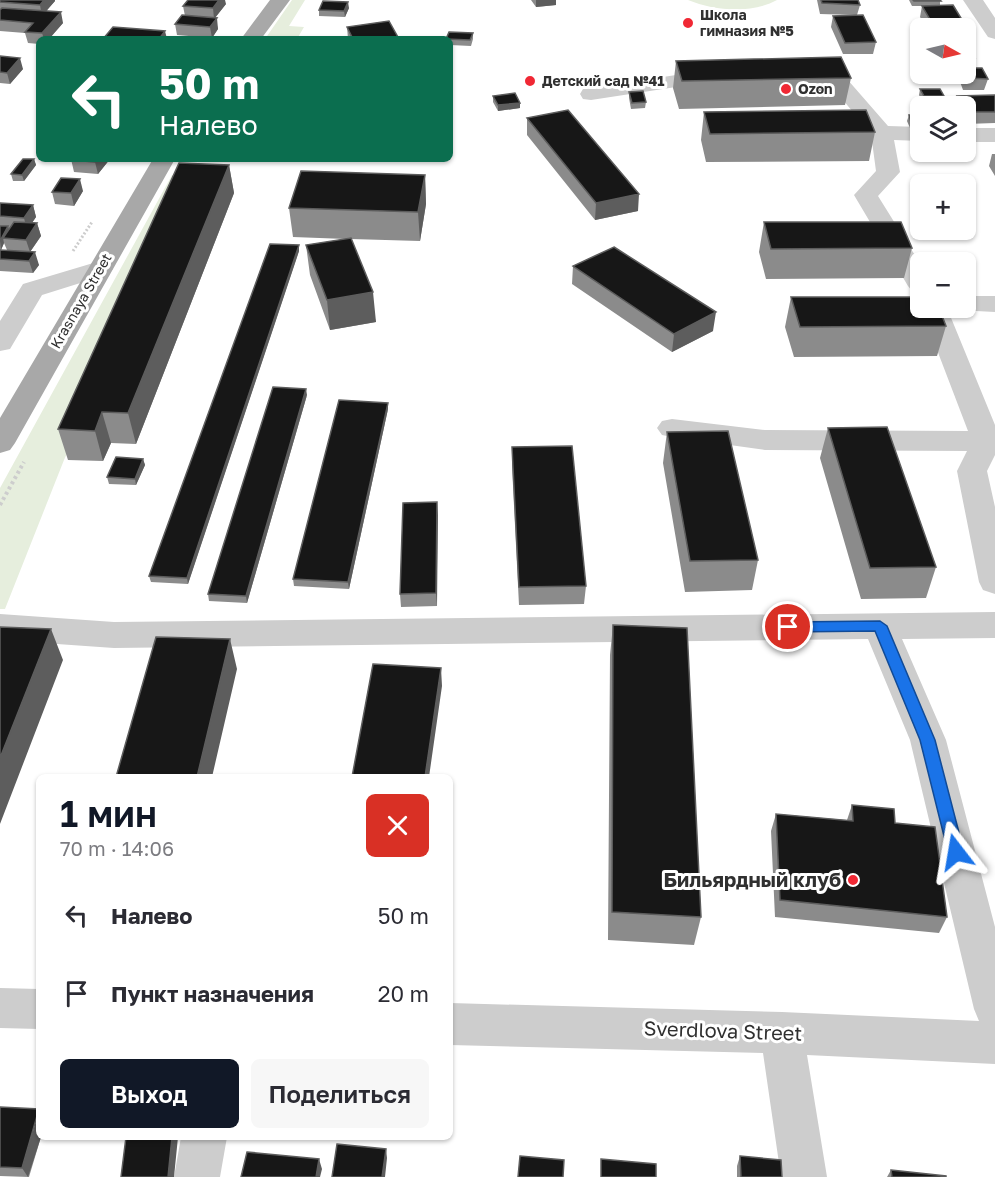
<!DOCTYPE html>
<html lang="ru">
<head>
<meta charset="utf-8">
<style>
  :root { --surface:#fff; --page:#f7f7f7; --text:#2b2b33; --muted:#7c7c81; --accent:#111827 }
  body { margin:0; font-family:"Golos Text",sans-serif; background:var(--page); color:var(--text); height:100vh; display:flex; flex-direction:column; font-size:22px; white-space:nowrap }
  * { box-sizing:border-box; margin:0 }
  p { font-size:20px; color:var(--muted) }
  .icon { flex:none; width:33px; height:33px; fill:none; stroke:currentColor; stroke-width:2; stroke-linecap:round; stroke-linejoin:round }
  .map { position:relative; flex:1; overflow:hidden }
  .side { position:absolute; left:36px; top:774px; width:417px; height:366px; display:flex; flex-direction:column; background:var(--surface); border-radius:9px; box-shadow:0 2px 4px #0004 }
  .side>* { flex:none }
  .top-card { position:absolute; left:36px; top:36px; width:417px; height:126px; border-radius:9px; box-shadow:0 2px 4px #0004; background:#0b6e4f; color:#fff; overflow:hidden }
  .needle { width:39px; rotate:98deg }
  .tools { position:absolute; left:910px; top:18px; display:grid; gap:12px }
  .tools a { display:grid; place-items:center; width:66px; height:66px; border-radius:9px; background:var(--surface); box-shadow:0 2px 4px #0004; font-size:30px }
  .pin { position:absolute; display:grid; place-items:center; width:51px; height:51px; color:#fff; margin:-26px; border:3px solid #fff; border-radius:50%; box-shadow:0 2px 6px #0007 }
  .me { position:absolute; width:66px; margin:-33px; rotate:346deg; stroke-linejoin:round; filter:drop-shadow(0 0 4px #0008) }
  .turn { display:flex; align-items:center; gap:21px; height:126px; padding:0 24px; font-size:27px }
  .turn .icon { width:78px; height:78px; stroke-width:2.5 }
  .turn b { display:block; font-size:42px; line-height:51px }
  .round { display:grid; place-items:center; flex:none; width:63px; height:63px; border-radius:9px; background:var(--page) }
  .head { display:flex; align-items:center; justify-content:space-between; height:102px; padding:0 24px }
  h1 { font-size:36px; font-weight:600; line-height:45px; color:var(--accent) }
  .cta { display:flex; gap:12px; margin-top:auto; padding:12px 24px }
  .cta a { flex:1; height:69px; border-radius:9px; background:var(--accent); color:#fff; font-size:24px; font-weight:600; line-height:69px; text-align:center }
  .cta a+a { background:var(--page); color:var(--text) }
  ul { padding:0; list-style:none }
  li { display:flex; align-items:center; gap:18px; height:78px; padding:0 24px }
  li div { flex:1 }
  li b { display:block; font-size:22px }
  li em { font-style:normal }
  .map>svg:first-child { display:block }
  .green { fill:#e6eedd }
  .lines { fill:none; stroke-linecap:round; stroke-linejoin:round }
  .path-far1 { stroke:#cdcdcd; stroke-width:3; stroke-dasharray:2 2; stroke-linecap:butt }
  .path { stroke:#cdcdcd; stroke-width:4; stroke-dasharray:3 3; stroke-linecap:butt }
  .minor { fill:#cdcdcd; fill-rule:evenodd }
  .major { fill:#a8a8a8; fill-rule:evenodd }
  .wall { fill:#8b8b8b; fill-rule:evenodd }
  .shaded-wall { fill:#5d5d5d }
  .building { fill:#171717; stroke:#5d5d5d; stroke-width:1.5 }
  .route { fill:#1a73e8; stroke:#114b97; stroke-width:1.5 }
  .poi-dot { fill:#f02834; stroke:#fff; stroke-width:2 }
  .labels { text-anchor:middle; stroke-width:6; stroke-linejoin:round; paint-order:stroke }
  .far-poi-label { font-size:14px; font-weight:bold; fill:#303030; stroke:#fff; text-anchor:start }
  .far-street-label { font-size:14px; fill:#303030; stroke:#fff }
  .near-poi-label { font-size:20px; font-weight:bold; fill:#303030; stroke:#fff; text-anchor:end }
  .near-street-label { font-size:20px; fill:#303030; stroke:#fff }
</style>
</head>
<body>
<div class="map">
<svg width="995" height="1177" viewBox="0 0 995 1177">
  <rect width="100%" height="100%" fill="#fff"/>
  <path class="green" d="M292,0H305L289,26L304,27L297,39H265Z
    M688,0H777C751,14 715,11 688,0Z
    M172,175L193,177L183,192L64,460L5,609H0V488Z"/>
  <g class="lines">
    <path class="path-far1" d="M73,251L92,222"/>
    <path class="path" d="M0,505L24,462"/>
    <path class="minor" d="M963,0H983L995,18V39L988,37Z
      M676,75L725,77L729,81L725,85L676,87L591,100L583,99L580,94L583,89L591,88Z
      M808,76L847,79L888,126L921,127V141L894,140L900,172L878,196L921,265V294L912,291L908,286L854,195L876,171L871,134L834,89L801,86L797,82L801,78Z
      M966,128H995V142H966Z
      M100,261L109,264L113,269L109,274L42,295L10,349L0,351V321L23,284Z
      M966,296H995V312L957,310L955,308H966Z
      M921,308H947L995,425V455L987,471L995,507V594L983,590L979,582L957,471L967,451L765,450L672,437L662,435L657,428L662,421L672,419L765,430L968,431Z
      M995,612V638L902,639L946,740L995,927V1064L807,1055L827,1177H781L763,1053L450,1045V1003L782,1012L979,1021L974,1009L910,740L868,639L114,648L0,640V614L114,622Z
      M0,988L39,989V1029L0,1028Z
      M181,1137H227L220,1177H174Z"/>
    <path class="major" d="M270,0H290L261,39H241Z
      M153,159H175L15,443L10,450L0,453V418Z"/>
  </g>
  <path class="wall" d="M0,0L55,1L46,11L63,23L49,39H39V44L28,43L25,33L0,31Z
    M531,0H556V5L536,7Z
    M817,0H858L860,5L857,15L876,42L873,54H843L831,27L833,16L854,15L820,14Z
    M909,0H940V6L964,23L962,28H927L920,17L922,6H912Z
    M226,4L215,18L218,29L212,38L177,35L175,24L185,16L183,6Z
    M349,8L345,17L319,16V10Z
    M347,27L399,39H348Z
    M473,33V39L471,46L450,45V39Z
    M921,36V54L918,47Z
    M966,42L975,58L972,68L988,79L984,90H963L959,79L960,74H966Z
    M0,56L23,69L10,84L0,83Z
    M676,61L851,78L845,105L679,109L673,88Z
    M920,89L944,96L942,102H922L919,95Z
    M629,92L646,102L645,108L631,109L629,98Z
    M995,95V123L966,124V106H954L957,96Z
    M493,96L520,103V108L498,111L493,102Z
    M704,112L875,132L869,161L706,162L701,140Z
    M909,115H921V128H910L907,121Z
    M527,118L638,211L595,220L527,135Z
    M992,154H995V176L989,166Z
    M34,159L36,165L24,181H13L11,174Z
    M71,159H110L98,174L74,172Z
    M229,165L234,193L136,444L111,443L103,461L68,460L58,429Z
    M425,175L426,204L420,241L351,239L376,322L330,330L310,275L306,245L346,239L293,237L289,208Z
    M83,191L74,206L55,204L52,192Z
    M0,203L33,205L36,217L32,223H37L41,236L30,252L39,265L33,273L0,271ZM4,243L7,250H1Z
    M764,222L912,248L904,278L766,279L759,252Z
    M299,245V251L188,584L151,582L149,576Z
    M573,266L713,331L672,352L572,284Z
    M791,297L946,326L937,356L794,357L785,327Z
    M307,395L247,603L209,601L208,594Z
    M388,409L349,589L294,586L293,579Z
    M828,428L936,567L926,598L861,599L820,458Z
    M667,432L758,560L752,590L685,592L663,463Z
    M512,447L586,586L584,604L519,605L512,466Z
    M143,459L145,465L136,485L109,484L107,477Z
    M437,502V606L401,607L400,594Z
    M613,625L701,917L694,945L608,940L610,655Z
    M852,805L895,823L947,917L939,933L775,917L771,831L776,814L847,820Z
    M0,1107L41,1137L29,1177L0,1176Z
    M740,1156L782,1177H737V1166Z
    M891,1170L946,1177H887Z"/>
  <path class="shaded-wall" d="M44,0H55V1L42,16L40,5Z
    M219,0H225L226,4L214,19L213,8Z
    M536,0H556V5L536,7Z
    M348,2L349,8L345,17L344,11Z
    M61,12L63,23L49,39H44L42,33Z
    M217,18L218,29L212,38L210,27Z
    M165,31L167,39H159Z
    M20,58L23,69L10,84L7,73Z
    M520,103V108L498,111V105Z
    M34,159L36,165L24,181L22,175Z
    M98,159H110L98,174L95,162Z
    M229,165L234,193L136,444L128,413Z
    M425,175L426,204L420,241L418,212Z
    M80,179L83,191L74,206L71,193Z
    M639,194L638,211L595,220L596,203Z
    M33,205L36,217L27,230L24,218Z
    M37,223L41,236L30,252L26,240Z
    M8,226L10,232L3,238L4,243L1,250L0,241Z
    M299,245V251L188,584L187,578Z
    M35,252L39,265L33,273L29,261Z
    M373,292L376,322L330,330L327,300Z
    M716,312L713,331L672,352L674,334Z
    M306,389L307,395L247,603L246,596Z
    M388,403V409L349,589L348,582Z
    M102,412L111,443L103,461L95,431Z
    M143,459L145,465L136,485L135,479Z
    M437,502L438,515L437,606L436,593Z
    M51,629L63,660L0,824V758Z
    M230,639L237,669L212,777H197Z
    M441,668L442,686L429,777H425Z
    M39,1111V1137H41L28,1177L22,1168Z
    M172,1137H178L174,1177H168Z
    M386,1149L387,1158L385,1177H382Z
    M319,1159L322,1169L320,1177H316Z"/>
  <path class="building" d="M0,0H44L40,5L0,2Z
    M188,0H219L213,8L183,6Z
    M821,0H858L860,5L822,3Z
    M913,0H940L941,1H914Z
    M323,1L348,2L344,11L319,10Z
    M953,5L964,23H932L922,6Z
    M2,8L61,12L42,33L25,32L33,23L0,20V10Z
    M182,15L217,18L210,27L175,24Z
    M863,15L876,42L845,43L833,16Z
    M389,21L399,39H353L347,27Z
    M113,27L165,31L159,39H103Z
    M449,32L473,33L470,40L446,39Z
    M966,42L975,58H966Z
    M0,56L20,58L7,73L0,72Z
    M841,57L851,78L682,81L676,61Z
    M966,68H982L988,79L967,78L965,74H966Z
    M920,89H940L944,96H924Z
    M643,91L646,102L632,103L629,92Z
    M515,93L520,103L498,105L493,96Z
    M995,95V112H967L966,106H963L957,96Z
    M568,110L639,194L596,203L527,118Z
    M866,110L875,132L710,134L704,112Z
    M909,115H921V122H911Z
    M23,159H34L22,175L11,174Z
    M71,159H98L95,162L71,160Z
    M179,163L229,165L128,413L102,412L95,431L58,429Z
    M301,171L425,175L418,212L289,208Z
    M61,178L80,179L71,193L52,192Z
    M0,203L33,205L24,218L0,216Z
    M14,222L37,223L26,240L3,238Z
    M764,222H901L912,248L771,249Z
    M0,226H8L0,241Z
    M351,238L373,292L327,300L306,245Z
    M270,244L299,245L187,578L149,576Z
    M614,247L716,312L674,334L573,266Z
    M0,250L35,252L29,261L0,259Z
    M791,297H921V308H939L946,326L800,327Z
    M273,387L306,389L246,596L208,594Z
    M339,400L388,403L348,582L293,579Z
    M887,427L936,567L870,568L828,428Z
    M728,431L758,560L690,561L667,432Z
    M572,446L586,586L519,587L512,447Z
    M116,457L143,459L135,479L107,477Z
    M437,502L436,593L400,594L403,503Z
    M613,625L687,628L701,917L612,912Z
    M0,627L51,629L0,758Z
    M156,637L230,639L197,777H116Z
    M373,664L441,668L425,777H352Z
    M852,805L894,809L895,823L935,827L947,917L780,900L776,814L853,821Z
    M0,1107L39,1109L22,1168L0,1167Z
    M126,1137H172L168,1177H121Z
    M337,1144L386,1149L382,1177H332Z
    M247,1152L319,1159L316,1177H241Z
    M520,1156L564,1160L563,1177H518Z
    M740,1156L781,1160L782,1177H741Z
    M601,1159L656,1164V1177H601Z
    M891,1170L946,1176V1177H892Z"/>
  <path class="route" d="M880,621L887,626L935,740L964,852L961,857L956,859L950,857L948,852L920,740L875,631L788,632L781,627L788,622Z"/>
  <g class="poi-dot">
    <circle cx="688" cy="23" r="6"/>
    <circle cx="530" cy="81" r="6"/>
    <circle cx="786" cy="89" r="6"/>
    <circle cx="853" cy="880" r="6"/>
  </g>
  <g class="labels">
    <g class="far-poi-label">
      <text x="700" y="20">Школа<tspan x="700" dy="16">гимназия №5</tspan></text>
      <text x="542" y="86">Детский сад №41</text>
      <text x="798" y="94">Ozon</text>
    </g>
    <g class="far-street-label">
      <text transform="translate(81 301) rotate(-60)" y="5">Krasnaya Street</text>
    </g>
    <g class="near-poi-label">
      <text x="841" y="887">Бильярдный клуб</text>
    </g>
    <g class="near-street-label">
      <text transform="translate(723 1031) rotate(2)" y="7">Sverdlova Street</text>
    </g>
  </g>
</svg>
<div class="tools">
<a><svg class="needle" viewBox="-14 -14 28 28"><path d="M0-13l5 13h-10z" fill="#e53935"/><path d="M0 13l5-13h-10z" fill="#7c7c81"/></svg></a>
<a><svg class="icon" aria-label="layers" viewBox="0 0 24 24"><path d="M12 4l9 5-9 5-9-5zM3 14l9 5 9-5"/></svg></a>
<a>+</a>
<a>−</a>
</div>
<div class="pin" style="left:788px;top:627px;background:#d93025"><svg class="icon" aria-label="arrive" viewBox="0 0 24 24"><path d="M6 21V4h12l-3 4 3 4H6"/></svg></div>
<svg class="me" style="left:956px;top:852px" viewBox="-20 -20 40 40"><path d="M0-17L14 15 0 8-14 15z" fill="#1a73e8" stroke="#fff" stroke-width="4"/></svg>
<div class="top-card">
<div class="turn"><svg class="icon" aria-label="left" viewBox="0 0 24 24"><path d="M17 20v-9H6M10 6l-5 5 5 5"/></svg><div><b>50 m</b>Налево</div></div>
</div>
<section class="side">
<div class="head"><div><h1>1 мин</h1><p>70 m · 14:06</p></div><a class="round" style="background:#d93025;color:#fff"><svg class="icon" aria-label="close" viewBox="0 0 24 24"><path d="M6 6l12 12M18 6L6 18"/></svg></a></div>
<ul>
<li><svg class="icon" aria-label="left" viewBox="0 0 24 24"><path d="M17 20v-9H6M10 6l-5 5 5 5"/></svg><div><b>Налево</b></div><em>50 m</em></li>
<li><svg class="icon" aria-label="arrive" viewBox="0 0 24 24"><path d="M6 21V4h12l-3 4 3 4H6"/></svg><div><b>Пункт назначения</b></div><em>20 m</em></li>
</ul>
<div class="cta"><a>Выход</a><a>Поделиться</a></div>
</section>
</div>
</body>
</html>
